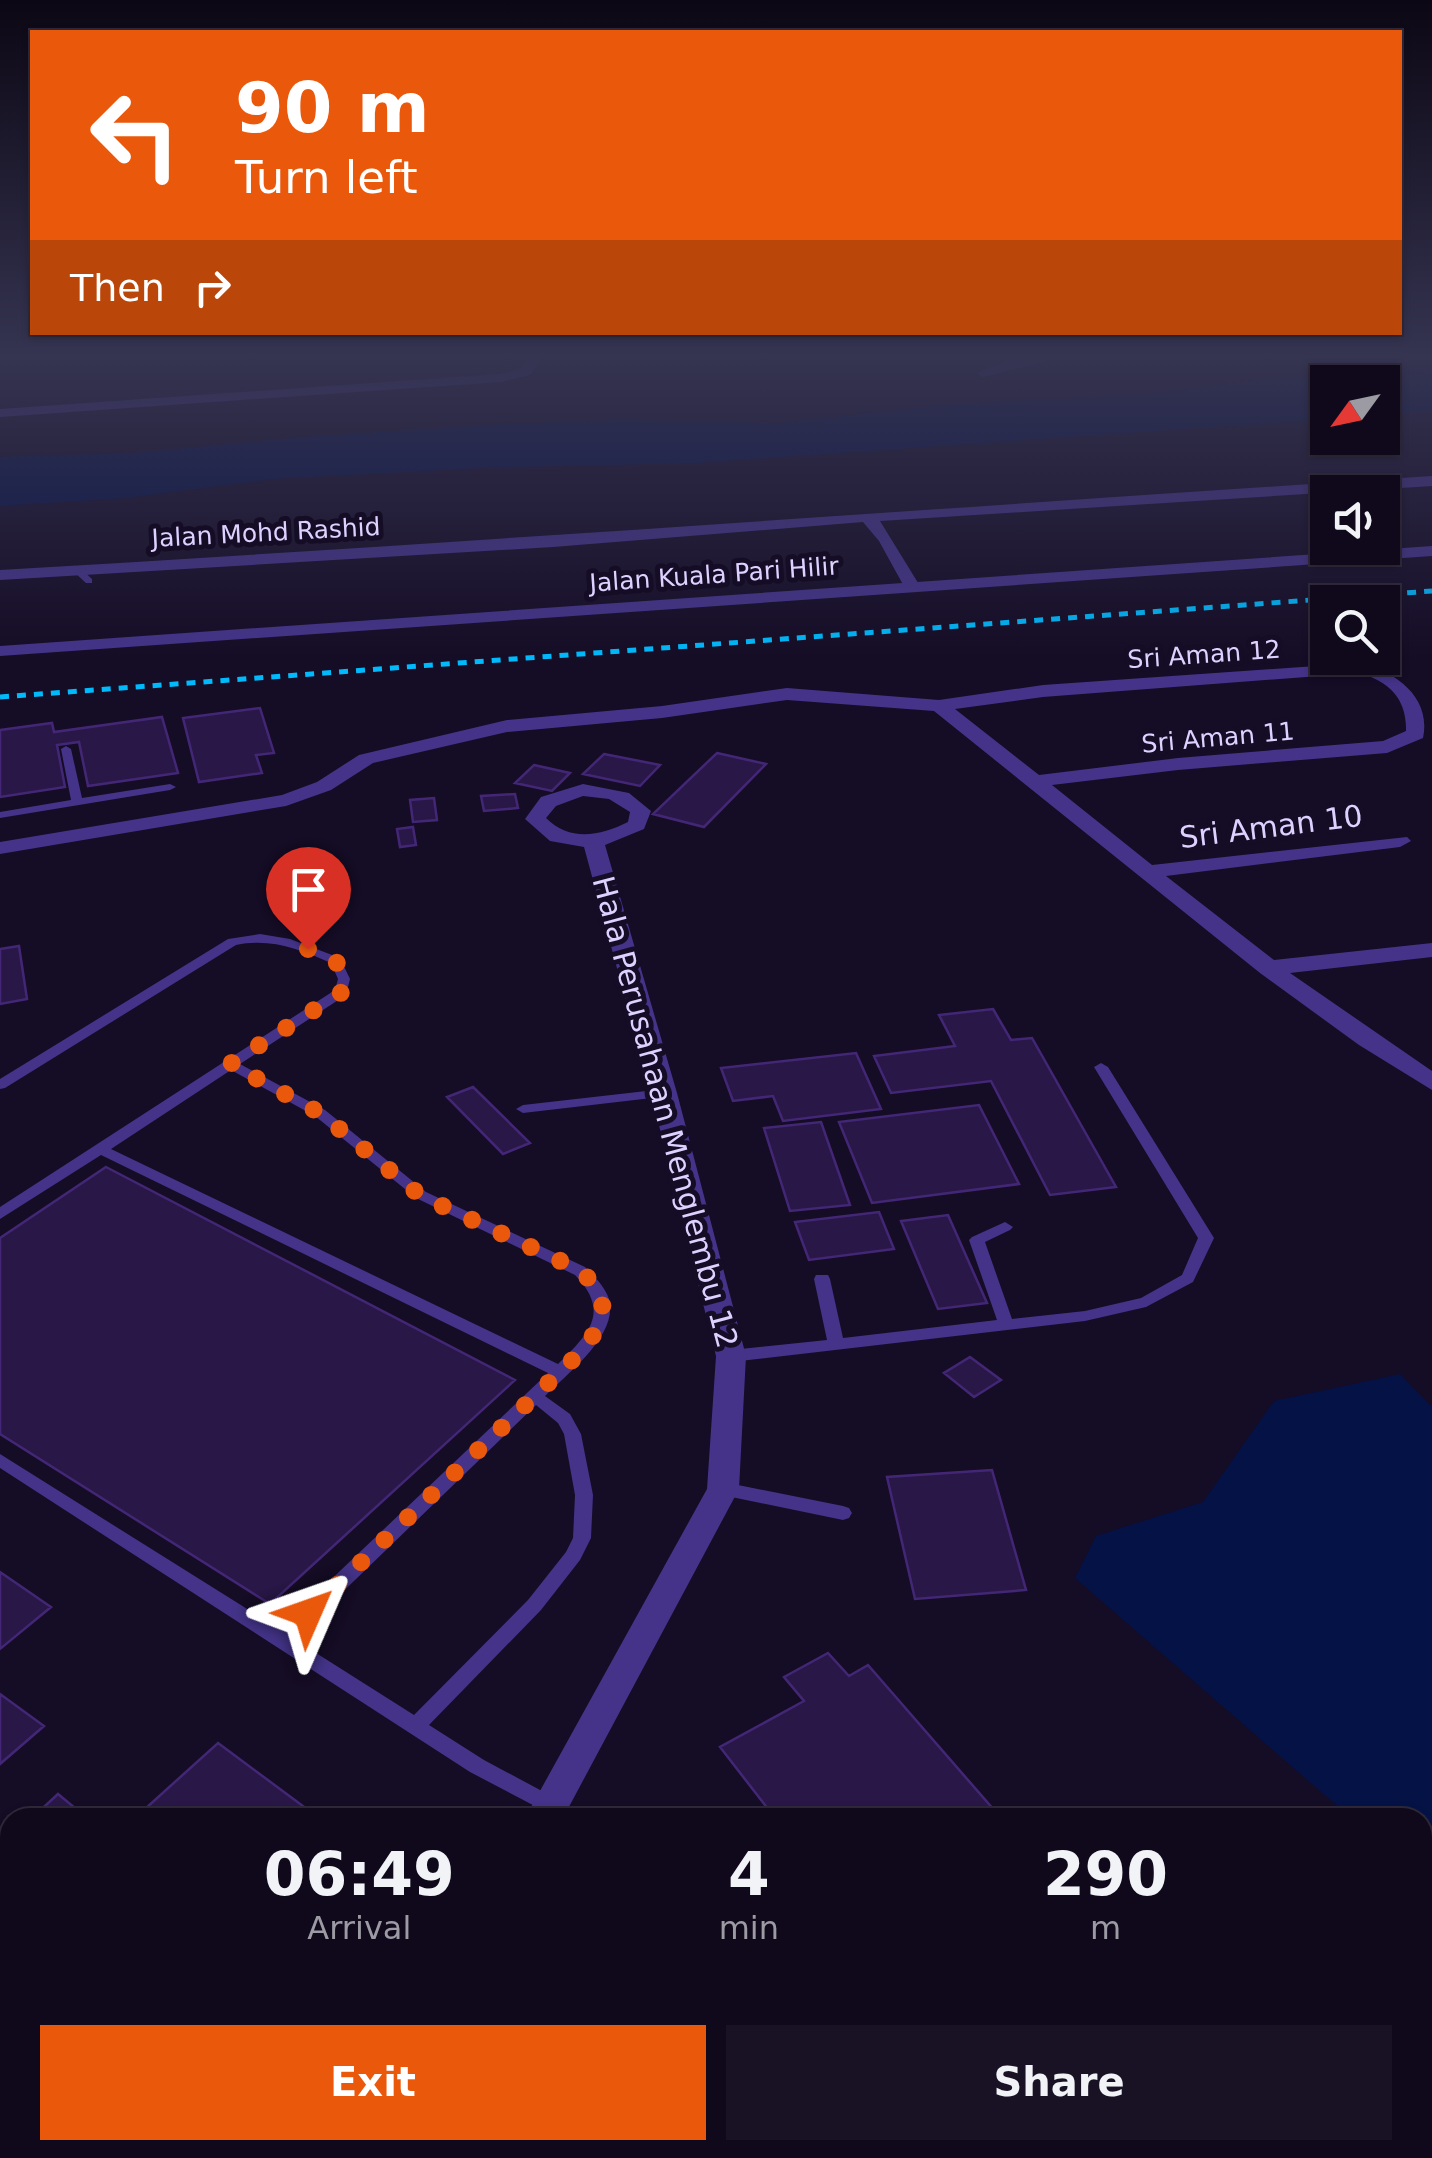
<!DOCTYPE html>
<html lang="en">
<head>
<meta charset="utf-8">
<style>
  :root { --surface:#10091c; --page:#191225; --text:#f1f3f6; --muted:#9c9aa3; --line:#302a3b; --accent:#ea580c }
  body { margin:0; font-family:"DejaVu Sans",sans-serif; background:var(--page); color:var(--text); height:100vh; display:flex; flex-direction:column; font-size:38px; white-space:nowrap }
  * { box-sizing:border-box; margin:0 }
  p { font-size:32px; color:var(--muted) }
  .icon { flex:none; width:55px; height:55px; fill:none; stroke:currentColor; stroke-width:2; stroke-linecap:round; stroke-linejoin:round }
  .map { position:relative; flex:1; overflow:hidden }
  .drawer { position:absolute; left:0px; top:1808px; width:1432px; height:352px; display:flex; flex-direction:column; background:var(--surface); border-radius:30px 30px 0 0; box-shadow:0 2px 8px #0004,0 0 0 2px var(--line) }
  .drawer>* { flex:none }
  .top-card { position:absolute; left:30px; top:30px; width:1372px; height:305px; border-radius:0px; box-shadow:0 2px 8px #0004,0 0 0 2px var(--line); background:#ea580c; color:#fff; overflow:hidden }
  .needle { width:65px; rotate:237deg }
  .tools { position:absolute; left:1310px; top:365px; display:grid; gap:20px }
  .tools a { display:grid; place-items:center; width:90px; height:90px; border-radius:0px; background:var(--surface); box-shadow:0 2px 8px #0004,0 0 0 2px var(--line); font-size:50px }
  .pin { position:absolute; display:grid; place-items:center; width:85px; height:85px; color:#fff; margin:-102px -42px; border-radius:50% 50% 50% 0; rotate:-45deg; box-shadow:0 0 10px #0007 }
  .pin .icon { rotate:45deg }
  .me { position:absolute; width:110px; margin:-55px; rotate:47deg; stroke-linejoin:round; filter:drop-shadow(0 0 8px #0008) }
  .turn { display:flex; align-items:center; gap:35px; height:210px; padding:0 40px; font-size:45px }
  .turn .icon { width:130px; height:130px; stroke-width:2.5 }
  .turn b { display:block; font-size:70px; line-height:85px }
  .then { display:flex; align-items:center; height:95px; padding:0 40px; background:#0003; gap:20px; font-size:38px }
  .eta { display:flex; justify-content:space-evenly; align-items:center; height:170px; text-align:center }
  .eta b { font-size:60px; font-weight:700; line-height:70px }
  .button { display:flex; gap:20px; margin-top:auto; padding:20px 40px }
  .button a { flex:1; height:115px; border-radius:0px; background:var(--accent); color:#fff; font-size:40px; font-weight:700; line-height:115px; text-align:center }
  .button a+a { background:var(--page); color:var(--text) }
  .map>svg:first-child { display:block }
  .water { fill:#051246 }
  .building { fill:#291748; stroke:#432776; stroke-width:2.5 }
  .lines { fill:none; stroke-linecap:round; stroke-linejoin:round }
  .service { fill:#443389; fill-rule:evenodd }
  .minor { fill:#443389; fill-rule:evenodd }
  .tertiary { fill:#443389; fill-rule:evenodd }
  .rail { stroke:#00bafc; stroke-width:5; stroke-dasharray:9 8; stroke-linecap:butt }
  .route { stroke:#ea580c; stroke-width:18; stroke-dasharray:0 32.4 }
  .labels { text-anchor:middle; stroke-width:10; stroke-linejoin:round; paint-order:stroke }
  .far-street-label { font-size:25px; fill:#ddd1ff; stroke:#150c25 }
  .street-label { font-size:30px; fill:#ddd1ff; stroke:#150c25 }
</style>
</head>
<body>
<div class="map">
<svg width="1432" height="2158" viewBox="0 0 1432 2158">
  <rect width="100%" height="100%" fill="#150c25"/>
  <path class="water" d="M1432,368V411L1383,415L1382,382H1328L1327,419L697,463L480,468L274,479L126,498L0,506V457L135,453L305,437L509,424L623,420L778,423L955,404L1139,395L1279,378Z
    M1400,1374L1432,1407V1889L1423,1881L1422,1818L1350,1817L1075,1578L1096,1536L1203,1502L1274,1401Z"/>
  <path class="building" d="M260,708L274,753L256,755L262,773L199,782L183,718Z
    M162,717L178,773L88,786L79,742L57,745L65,787L0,797V730L52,723L54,732Z
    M717,753L766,764L704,827L653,814Z
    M604,754L660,765L640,786L583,774Z
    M534,765L570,773L552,791L515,783Z
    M515,794L518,808L484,811L481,796Z
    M434,798L437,820L413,822L410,800Z
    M413,827L416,845L400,847L397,829Z
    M19,946L27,999L0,1004V949Z
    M993,1009L1011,1040L1032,1038L1116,1187L1050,1195L991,1081L891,1093L874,1056L955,1046L939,1015Z
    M856,1053L881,1109L783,1121L773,1096L733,1101L721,1068Z
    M473,1087L530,1143L503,1154L447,1097Z
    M979,1105L1019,1184L872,1203L839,1122Z
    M821,1122L850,1205L790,1211L764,1128Z
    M106,1167L515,1380L270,1604L0,1434V1238Z
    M879,1212L894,1249L809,1260L795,1222Z
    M948,1215L987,1303L938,1309L901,1221Z
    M970,1357L1001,1380L974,1397L944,1373Z
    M992,1470L1026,1590L915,1599L887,1477Z
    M0,1572L51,1607L0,1649Z
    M828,1653L849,1676L868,1665L1001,1818H775L720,1747L804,1701L784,1677Z
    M0,1694L44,1726L0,1764Z
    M218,1743L319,1818H135Z
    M58,1794L87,1818H32Z
    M10,1836V2150H247L240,2158H0V1845Z"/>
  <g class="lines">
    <path class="service" d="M73,567H79L92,579V583H86L73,571Z
      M66,746L71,749L82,798L170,784L176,787L170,790L0,818V812L71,800L61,749Z
      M260,934L290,939L340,958L350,979L346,995L240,1064L325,1110L426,1192L585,1267C595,1277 605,1287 609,1299C619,1335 567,1374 545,1396L570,1414L581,1434L593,1495L591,1538L580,1560L541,1610L429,1725L484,1760L557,1799L560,1805L557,1811L550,1814L470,1772L0,1468V1454L279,1629L548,1373L101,1155L0,1219V1207L335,990L338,979L331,963C299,949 271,938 236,945L5,1088L0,1089V1079L228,939ZM231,1070L315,1116L416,1198L575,1275C611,1312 589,1334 558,1364L111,1149ZM536,1405L558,1423L564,1434L575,1495L573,1538L566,1552L528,1600L414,1715L294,1639Z
      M1101,1063L1108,1067L1214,1238L1193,1282L1146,1307L1085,1321L731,1362L725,1360L723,1356L725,1352L731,1350L827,1340L814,1279L816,1275H828L830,1279L843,1338L997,1320L969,1240L972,1237L1005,1222L1013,1227L1010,1230L985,1242L1012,1319L1085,1311L1141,1298L1182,1275L1198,1238L1094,1067Z
      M664,1089L671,1093L669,1096L523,1113L516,1109L523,1105Z
      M723,1482L843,1506L849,1508L852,1513L849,1518L843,1520L717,1494L714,1489L717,1484Z
      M642,2150H672L676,2158H646Z"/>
    <path class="minor" d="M1016,358H1058L983,377L976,373Z
      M1432,476V486L880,521L920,586L912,591L906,590L879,541L863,522L553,547L0,580V570C478,542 955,507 1432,476Z
      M1359,663C1393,670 1432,696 1423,738L1387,753L1178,770L1052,785L1152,865L1407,837L1411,841L1400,847L1166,876L1274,960L1432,943V957L1290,973L1432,1071V1090L1359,1045L1260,973L934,711L787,700L662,718L507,732L373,763L331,790L286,806L0,854V842L282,795L317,782L359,755L507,720L662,706L787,688L939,700L1043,685ZM1359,673C1389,681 1407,699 1406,731L1383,741L1178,758L1039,775L955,709L1043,697Z
      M583,784L629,793L651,811L644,829L605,845L677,1093L746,1356L739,1489L563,1818H525L707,1489L716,1356L651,1093L584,847L550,841L525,819L541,797ZM583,796L609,799L630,812L628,822C600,836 570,842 546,818L556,806Z
      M317,2150H362L359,2158H314Z"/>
    <path class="tertiary" d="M529,358H542L530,375L501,382L0,417V409L501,374L520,369Z
      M1432,546V556L0,656V646Z"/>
    <path class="rail" d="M0,697L1432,591"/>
  </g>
  <linearGradient id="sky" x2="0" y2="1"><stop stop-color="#0c0714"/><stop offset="0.54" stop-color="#353451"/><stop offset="1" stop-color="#353451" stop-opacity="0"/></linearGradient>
  <rect width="1432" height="660" fill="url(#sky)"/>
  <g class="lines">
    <path class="route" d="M308,949L336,961L344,979L342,992L230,1064L320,1113L421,1196L580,1270C611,1300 606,1310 588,1345L308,1613"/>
  </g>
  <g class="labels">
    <g class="far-street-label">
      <text transform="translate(266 532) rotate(-3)" y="9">Jalan Mohd Rashid</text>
      <text transform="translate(714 574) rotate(-4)" y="9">Jalan Kuala Pari Hilir</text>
      <text transform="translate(1204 654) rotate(-4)" y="9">Sri Aman 12</text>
      <text transform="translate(1218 737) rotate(-5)" y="9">Sri Aman 11</text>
    </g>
    <g class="street-label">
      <text transform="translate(1271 827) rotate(-7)" y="10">Sri Aman 10</text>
      <text transform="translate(665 1112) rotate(75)" y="10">Hala Perusahaan Menglembu 12</text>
    </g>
  </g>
</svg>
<div class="tools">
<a><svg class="needle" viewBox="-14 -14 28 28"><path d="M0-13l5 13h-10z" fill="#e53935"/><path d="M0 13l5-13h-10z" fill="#9c9aa3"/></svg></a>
<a><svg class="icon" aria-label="sound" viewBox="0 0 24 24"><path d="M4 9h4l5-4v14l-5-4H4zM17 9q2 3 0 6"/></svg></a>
<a><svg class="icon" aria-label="search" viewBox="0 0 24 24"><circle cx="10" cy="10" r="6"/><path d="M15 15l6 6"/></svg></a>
</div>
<div class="pin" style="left:308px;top:949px;background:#d93025"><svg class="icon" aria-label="arrive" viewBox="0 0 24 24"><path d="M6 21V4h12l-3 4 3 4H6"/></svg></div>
<svg class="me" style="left:308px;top:1613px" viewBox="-20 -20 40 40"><path d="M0-17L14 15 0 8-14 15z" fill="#ea580c" stroke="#fff" stroke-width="4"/></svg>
<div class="top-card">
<div class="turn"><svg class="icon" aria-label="left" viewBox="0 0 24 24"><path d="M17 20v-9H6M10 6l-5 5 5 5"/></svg><div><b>90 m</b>Turn left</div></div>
<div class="then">Then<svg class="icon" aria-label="right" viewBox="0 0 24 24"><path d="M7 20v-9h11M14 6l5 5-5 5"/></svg></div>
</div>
<section class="drawer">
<div class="eta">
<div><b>06:49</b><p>Arrival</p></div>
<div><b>4</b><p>min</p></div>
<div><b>290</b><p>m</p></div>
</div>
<div class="button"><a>Exit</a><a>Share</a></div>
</section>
</div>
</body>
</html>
